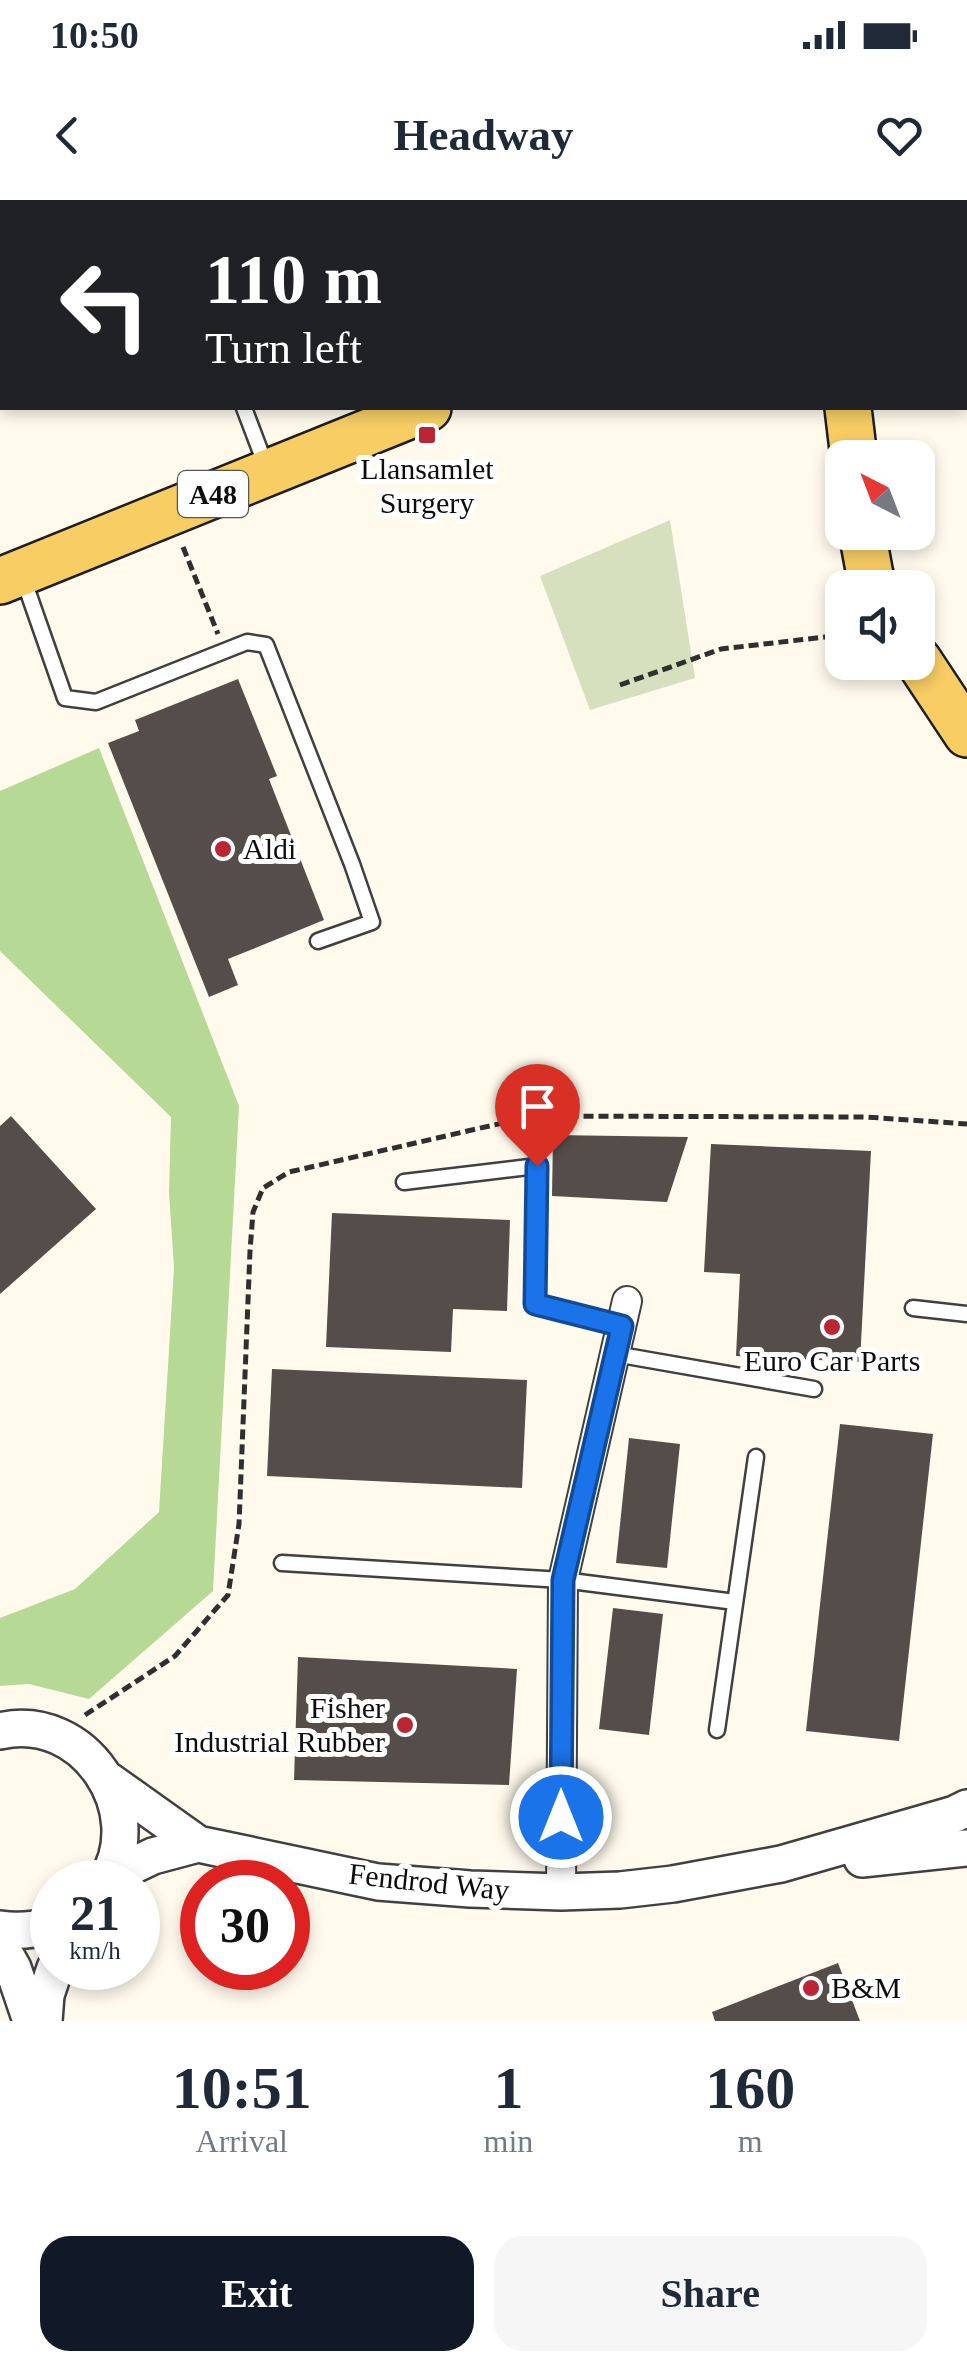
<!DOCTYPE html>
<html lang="en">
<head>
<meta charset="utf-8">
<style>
  :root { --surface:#fff; --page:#f6f6f7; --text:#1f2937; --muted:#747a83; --accent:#111827 }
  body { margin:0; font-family:Georgia,serif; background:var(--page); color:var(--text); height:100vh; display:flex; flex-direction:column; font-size:38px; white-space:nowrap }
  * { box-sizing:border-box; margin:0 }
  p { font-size:32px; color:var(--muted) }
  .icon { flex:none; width:55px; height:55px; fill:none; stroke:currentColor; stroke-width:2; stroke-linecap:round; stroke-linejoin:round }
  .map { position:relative; height:1821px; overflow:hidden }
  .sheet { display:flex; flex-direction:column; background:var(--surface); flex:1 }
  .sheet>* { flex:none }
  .banner { position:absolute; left:0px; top:0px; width:968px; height:210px; box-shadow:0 5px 15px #0003; background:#202124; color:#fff; overflow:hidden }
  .needle { width:65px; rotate:318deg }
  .buttons { position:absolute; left:825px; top:240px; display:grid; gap:20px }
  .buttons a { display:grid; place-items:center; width:110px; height:110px; border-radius:20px; background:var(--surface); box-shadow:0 5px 15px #0003; font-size:50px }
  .speed { position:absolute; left:30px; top:1660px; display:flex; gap:20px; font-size:50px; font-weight:700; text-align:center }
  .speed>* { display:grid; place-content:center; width:130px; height:130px; border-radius:50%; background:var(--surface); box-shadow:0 5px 15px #0003; line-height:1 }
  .speed small { font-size:25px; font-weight:400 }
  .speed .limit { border:15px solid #d22; background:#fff; color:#111 }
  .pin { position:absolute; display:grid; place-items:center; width:85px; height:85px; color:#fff; margin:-102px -42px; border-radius:50% 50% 50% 0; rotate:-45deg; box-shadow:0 0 10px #0007 }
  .pin .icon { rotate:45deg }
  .me { position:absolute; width:110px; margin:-55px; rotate:0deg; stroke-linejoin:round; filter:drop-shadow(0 0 8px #0008) }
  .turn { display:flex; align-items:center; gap:35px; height:210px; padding:0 40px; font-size:45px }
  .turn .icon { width:130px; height:130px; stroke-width:2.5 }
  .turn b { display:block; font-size:70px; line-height:85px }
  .eta { display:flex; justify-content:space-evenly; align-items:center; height:170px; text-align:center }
  .eta b { font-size:60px; font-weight:700; line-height:70px }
  .cta { display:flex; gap:20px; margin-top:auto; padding:20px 40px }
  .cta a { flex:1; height:115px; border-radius:30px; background:var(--accent); color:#fff; font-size:40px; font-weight:700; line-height:115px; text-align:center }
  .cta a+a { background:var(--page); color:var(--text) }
  .status { display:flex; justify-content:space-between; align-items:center; height:70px; padding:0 50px; background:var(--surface); direction:ltr }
  .status svg { height:28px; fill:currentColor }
  header { display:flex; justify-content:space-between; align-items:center; height:130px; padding:0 40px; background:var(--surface); font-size:45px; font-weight:700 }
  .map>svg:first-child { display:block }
  .forest { fill:#b7d996 }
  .cemetery { fill:#d7e0be }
  .building { fill:#554d49 }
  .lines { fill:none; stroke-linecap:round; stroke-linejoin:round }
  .service-casing { stroke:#404040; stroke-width:19 }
  .minor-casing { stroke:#404040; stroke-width:32 }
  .tertiary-casing { stroke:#404040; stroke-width:40 }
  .primary-casing { stroke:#1e1e1e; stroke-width:50 }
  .path { stroke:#2f2f2f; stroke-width:5; stroke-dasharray:10 5; stroke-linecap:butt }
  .service { stroke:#fff; stroke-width:14 }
  .minor { stroke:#fff; stroke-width:28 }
  .tertiary { stroke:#fff; stroke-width:35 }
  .primary { stroke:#f7cd64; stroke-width:45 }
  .route-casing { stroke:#114b97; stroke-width:25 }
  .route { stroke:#1a73e8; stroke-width:18 }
  .poi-dot { fill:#bb2634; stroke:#fff; stroke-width:4 }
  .labels { text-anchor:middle; stroke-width:10; stroke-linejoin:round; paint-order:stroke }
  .shield { fill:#fff; stroke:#565656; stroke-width:2.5 }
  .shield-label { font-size:28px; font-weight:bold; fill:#0d0d0d }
  .poi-label { font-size:30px; fill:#0d0d0d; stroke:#fff }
  .street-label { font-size:30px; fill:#0d0d0d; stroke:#fff }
</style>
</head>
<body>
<div class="status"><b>10:50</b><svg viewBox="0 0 49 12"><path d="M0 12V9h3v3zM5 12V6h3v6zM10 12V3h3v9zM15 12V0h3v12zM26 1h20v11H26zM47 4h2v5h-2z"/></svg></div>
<header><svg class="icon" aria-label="back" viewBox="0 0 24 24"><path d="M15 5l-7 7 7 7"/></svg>Headway<svg class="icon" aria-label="heart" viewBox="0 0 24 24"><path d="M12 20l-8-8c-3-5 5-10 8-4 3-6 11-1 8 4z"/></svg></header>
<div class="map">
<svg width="967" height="1821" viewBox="0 0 967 1821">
  <rect width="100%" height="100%" fill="#fffaec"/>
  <path class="forest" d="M99,548L239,906L213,1391L89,1499L29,1484L0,1486V1418L75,1389L159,1312L174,1068L169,993L171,917L0,751V591Z"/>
  <path class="cemetery" d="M670,320L695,478L590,510L540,376Z"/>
  <path class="building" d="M238,479L277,576L269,579L324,720L228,759L238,785L209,797L108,543L139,531L135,520Z
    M11,916L96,1009L0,1094V926Z
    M553,935L688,937L667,1002L552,996Z
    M711,944L871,951L860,1162L736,1156L740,1074L704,1072Z
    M332,1013L510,1020L507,1111L453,1109L451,1152L326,1147Z
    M272,1169L527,1180L522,1288L267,1276Z
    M840,1224L933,1234L899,1541L806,1531Z
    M629,1238L680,1244L667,1368L616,1363Z
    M613,1408L663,1414L649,1535L599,1529Z
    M298,1457L517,1469L509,1585L294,1580Z
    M838,1763L860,1821H715L712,1812Z"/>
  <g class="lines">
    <defs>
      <path id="service" d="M38,2L44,0
        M0,18L2,17
        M244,208L266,266
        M23,378L65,498L96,502L247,442L266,445L352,664L372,722L318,741
        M404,982L537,966L535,1104L622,1125
        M913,1108L967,1114
        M615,1154L814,1189
        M282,1363L563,1380L735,1402
        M717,1530L756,1257"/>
      <path id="minor" d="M627,2V0
        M561,1692L563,1380L627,1101"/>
      <path id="tertiary" d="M0,1531C84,1511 151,1612 105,1682
        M108,1580L198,1644L378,1682L470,1689L561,1692L620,1690L673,1684L781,1664L955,1614L967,1608
        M862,1659L967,1648
        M109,1677L153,1656L198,1644
        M0,1729C18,1732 35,1730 52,1725
        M0,1745L13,1768L31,1821
        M44,1821L46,1795L55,1768"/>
      <path id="primary" d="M910,2L915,0
        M848,208L854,258
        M862,332L870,375L875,388
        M0,381L428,208
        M918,460L967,534"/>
    </defs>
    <use href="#service" class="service-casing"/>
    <use href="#minor" class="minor-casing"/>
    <use href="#tertiary" class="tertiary-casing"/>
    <use href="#primary" class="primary-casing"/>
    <path class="path" d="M183,347L218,434
      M620,485L721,449L842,435
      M85,1515L175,1456L228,1395L239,1324L250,1051L253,1012L263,988L289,972L533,916L866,917L967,924"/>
    <use href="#service" class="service"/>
    <use href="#minor" class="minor"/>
    <use href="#tertiary" class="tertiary"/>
    <use href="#primary" class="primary"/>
  </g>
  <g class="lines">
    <defs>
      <path id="route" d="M537,966L535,1104L622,1126L563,1380L561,1617"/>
    </defs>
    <use href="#route" class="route-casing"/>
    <use href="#route" class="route"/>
  </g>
  <g class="poi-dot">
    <rect x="417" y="225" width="20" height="20" rx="5"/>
    <circle cx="223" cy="649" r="10"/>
    <circle cx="832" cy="1127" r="10"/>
    <circle cx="405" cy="1525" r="10"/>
    <circle cx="811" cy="1788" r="10"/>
  </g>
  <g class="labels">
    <rect class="shield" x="178" y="271" width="70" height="46" rx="8"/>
    <g class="shield-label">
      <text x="213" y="304">A48</text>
    </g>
    <g class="poi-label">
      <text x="427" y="279">Llansamlet<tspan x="427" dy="34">Surgery</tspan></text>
      <text x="243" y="659" text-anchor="start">Aldi</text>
      <text x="832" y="1171">Euro Car Parts</text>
      <text x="385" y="1518" text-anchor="end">Fisher<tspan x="385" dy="34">Industrial Rubber</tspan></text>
      <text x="831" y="1798" text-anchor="start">B&amp;M</text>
    </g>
    <g class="street-label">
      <text transform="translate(429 1682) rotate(6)" y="10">Fendrod Way</text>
    </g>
  </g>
</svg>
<div class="buttons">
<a><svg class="needle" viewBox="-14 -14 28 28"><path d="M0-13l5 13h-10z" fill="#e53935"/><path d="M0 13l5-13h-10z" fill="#747a83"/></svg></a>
<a><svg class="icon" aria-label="sound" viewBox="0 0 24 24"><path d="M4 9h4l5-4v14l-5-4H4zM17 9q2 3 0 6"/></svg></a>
</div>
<div class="speed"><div>21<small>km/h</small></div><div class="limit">30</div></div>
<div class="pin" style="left:537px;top:966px;background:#d93025"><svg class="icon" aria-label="arrive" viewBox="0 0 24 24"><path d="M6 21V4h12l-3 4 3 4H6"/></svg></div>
<svg class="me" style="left:561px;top:1617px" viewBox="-20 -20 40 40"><circle r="17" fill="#1a73e8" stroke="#fff" stroke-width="3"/><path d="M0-11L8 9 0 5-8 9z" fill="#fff"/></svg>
<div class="banner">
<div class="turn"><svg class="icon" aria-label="left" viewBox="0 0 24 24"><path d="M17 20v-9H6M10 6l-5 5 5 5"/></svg><div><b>110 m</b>Turn left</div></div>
</div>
</div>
<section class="sheet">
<div class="eta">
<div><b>10:51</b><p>Arrival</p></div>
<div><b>1</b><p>min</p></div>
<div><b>160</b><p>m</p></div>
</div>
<div class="cta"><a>Exit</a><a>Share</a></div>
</section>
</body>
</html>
